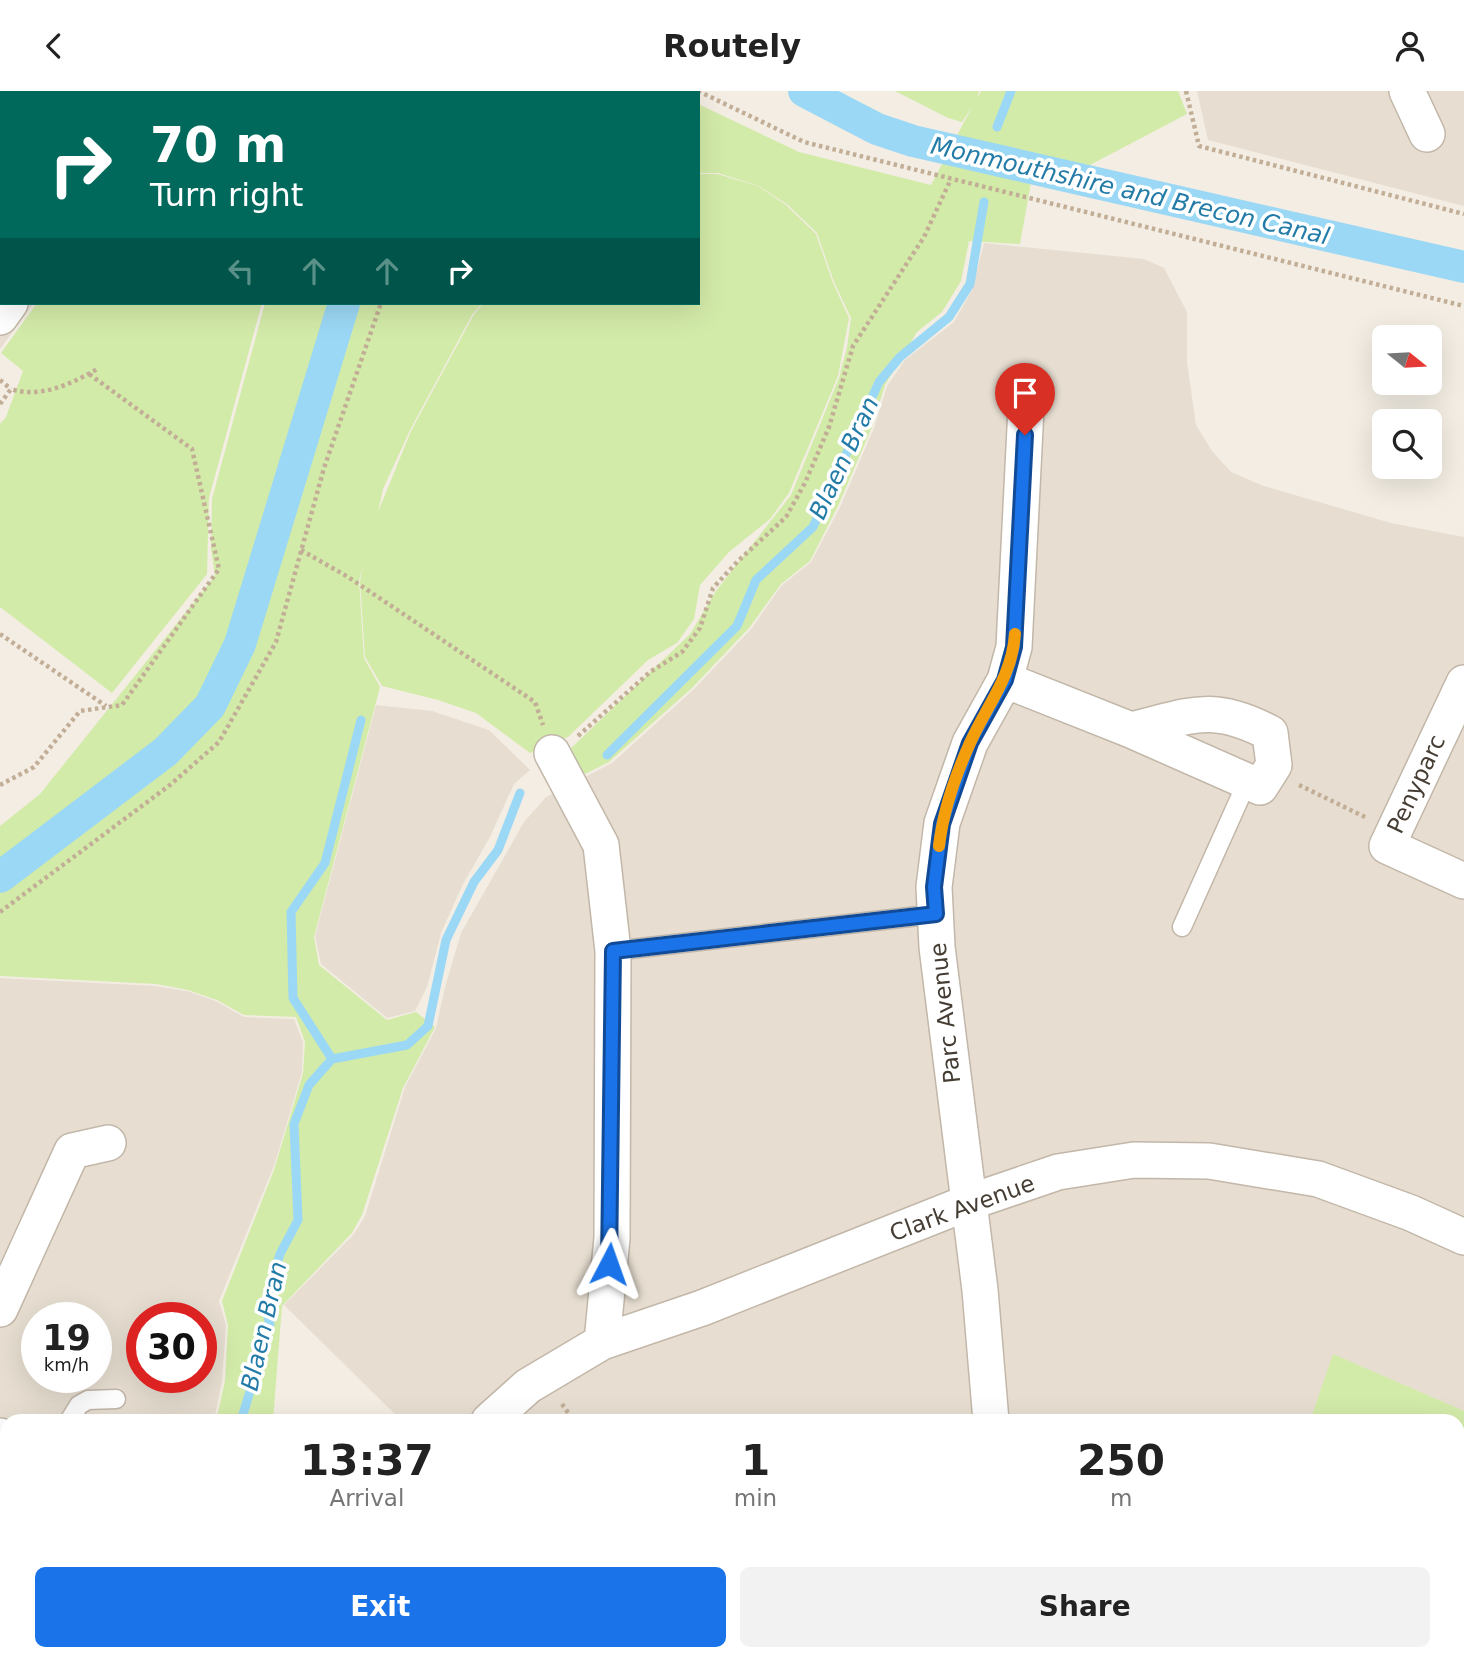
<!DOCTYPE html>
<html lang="en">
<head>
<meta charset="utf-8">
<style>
  :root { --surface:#fff; --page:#f2f2f2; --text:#222; --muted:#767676; --accent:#1a73e8 }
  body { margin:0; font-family:"DejaVu Sans",sans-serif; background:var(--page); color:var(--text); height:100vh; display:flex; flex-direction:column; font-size:26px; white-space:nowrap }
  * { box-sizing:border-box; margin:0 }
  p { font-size:23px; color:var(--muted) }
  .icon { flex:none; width:38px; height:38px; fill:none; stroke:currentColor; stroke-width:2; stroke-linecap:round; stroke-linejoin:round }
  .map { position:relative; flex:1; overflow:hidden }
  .details { position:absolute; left:0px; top:1323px; width:1465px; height:247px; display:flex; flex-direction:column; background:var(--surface); border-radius:21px 21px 0 0; box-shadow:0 7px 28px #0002 }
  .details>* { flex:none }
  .hud { position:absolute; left:0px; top:0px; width:700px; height:214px; box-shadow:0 7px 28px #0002; background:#00695c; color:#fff; overflow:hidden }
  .needle { width:46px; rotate:108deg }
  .buttons { position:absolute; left:1372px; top:234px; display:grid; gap:14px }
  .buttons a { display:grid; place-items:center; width:70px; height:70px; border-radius:10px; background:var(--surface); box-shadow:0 7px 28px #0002; font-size:35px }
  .speed { position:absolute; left:21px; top:1211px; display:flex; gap:14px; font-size:35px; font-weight:700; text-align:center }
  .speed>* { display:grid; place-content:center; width:91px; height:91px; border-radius:50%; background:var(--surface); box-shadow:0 7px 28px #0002; line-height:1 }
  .speed small { font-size:18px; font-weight:400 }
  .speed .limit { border:10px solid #d22; background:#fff; color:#111 }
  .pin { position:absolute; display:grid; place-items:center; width:60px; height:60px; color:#fff; margin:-72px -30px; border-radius:50% 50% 50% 0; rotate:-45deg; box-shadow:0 0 7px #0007 }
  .pin .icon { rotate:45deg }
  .me { position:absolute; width:77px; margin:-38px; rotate:4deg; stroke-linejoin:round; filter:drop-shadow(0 0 5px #0008) }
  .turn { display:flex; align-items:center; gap:24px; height:147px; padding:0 35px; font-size:32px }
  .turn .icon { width:91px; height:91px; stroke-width:2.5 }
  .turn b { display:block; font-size:49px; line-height:60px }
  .lanes { display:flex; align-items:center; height:66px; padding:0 35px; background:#0003; justify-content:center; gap:35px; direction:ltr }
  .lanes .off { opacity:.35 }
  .eta { display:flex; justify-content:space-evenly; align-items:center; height:119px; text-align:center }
  .eta b { font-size:42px; font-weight:800; line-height:49px }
  .button { display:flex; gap:14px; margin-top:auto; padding:14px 35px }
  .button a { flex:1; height:80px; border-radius:10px; background:var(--accent); color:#fff; font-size:28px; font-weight:800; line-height:80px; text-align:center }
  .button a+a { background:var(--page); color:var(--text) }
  header { display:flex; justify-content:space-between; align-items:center; height:91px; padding:0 35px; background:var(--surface); font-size:32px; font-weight:800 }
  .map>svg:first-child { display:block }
  .residential { fill:#e7ded1; fill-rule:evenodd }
  .green { fill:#d3eba9 }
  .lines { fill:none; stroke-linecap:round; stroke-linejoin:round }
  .stream { stroke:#9bd8f5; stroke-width:9 }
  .canal { stroke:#9bd8f5; stroke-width:32 }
  .lane-casing { stroke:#c2b7a8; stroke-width:21 }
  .street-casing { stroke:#c2b7a8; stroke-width:38 }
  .secondary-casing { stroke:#d6be90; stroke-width:42 }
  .path { stroke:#c2ae96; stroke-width:4.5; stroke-dasharray:3.5 3.5; stroke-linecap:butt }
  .lane { stroke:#fff; stroke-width:18 }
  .street { stroke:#fff; stroke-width:35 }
  .secondary { stroke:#ffebc2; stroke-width:38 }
  .route-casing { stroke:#114b97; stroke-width:18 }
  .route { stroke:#1a73e8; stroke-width:12 }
  .slow { stroke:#f59e0b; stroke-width:12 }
  .labels { text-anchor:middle; stroke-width:7; stroke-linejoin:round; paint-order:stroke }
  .street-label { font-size:23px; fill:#453d33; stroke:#fff }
  .water-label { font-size:24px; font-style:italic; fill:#237ba7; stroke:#fff }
</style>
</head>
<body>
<header><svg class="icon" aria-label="back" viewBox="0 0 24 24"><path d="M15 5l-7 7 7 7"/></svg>Routely<svg class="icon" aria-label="person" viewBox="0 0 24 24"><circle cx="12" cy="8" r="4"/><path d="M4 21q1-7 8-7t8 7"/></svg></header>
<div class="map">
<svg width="1464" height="1569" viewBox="0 0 1464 1569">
  <rect width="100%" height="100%" fill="#f3ede3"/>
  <path class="residential" d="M0,0H189L2,2V212H34L0,258Z
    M1197,0H1464V115L1208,49Z
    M984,152L1144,168L1164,177L1187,221V271L1196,334L1212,360L1231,381L1261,394L1391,432L1464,446V1569H112L94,1567L0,1569V887L155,895L187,900L216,910L244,926L294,928L303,951L302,981L275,1072L219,1210L226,1234L222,1290L214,1330H7V1563H1458V1330H402L284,1214L354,1143L365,1125L405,996L436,937L445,896L461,842L524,731L546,706L612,672L693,599L752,537L781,495L811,471L840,416L874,337L887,295L905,269L954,231L972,199ZM37,1227H96V1286H37ZM142,1227H201V1286H142Z
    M376,614L432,620L489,639L530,679L514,693L490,746L462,795L441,842L427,896L415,920L387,927L321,873L315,845Z"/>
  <path class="green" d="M192,0H672L675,2H191Z
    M895,0H979L977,7L981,0H1178L1187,23L1090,74L1035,69L1020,153L969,150L961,190L942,221L917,241L885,294L872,336L838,415L810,470L781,493L750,536L692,597L609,671L585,683L567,661L690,543L716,500L791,404L839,287L847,256L851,227L834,191L817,142L788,114L759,95L718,82H698V13L799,61L931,94L972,16L962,31L948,27Z
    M698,83H717L758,95L786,114L816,143L833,192L849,227L838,285L789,402L770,428L729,461L700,494L694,528L677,552L648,569L568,646L530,662L476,622L438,609L382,595L365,566L360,490L363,473L359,490L364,567L380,596L314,846L319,874L387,929L416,921L435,936L403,997L362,1124L352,1142L282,1215L273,1330H216L225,1290L228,1234L222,1210L274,1079L303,982L305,951L296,926L244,924L217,909L188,899L156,893L0,885V735L40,703L215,485L211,458L212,408L265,212H482L472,224L410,339L383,398L378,421L411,340L473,225L483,212H698Z
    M37,212H262L209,407L207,483L112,602L0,516V333L6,326L23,280L1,262Z
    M1333,1263L1464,1320V1569H1426L1406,1563H1458V1330H1310Z"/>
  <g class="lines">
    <path class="stream" d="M997,36L1011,0
      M607,664L737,535L756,489L813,436L879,291L900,266L949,226L970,193L984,111
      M332,968L293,907L291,821L325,772L361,629
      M241,1330L270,1234L265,1214L280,1163L298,1129L294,1033L309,994L332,968L407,954L428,935L446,849L474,791L498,759L520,702"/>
    <path class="canal" d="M804,0L877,38L913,50L1464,176
      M488,2L490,0
      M0,786L165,661L210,615L240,553L344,212"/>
    <defs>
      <path id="lane" d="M0,125L2,127
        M1182,836L1247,691
        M613,860L936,823
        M69,1330L79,1314L88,1309L116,1308
        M1368,1563L1387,1569"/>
      <path id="street" d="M1407,0L1427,43
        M107,2L108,0
        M0,226L10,212
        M1005,589L1131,639L1260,696L1274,674L1270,642C1211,611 1191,625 1131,639
        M1464,592L1387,755L1464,790
        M552,662L601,754L613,860L612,1147L602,1251
        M0,1218L72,1060L108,1052
        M489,1330L528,1295L602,1251L702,1217L967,1112L1058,1081L1134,1069L1209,1070L1318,1088L1411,1122L1464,1146
        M991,1330L980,1199L937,856L934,796L942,732L970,652L1005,589L1014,556L1026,317
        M0,1345L7,1350
        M1016,1563L1017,1569
        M35,1569L38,1563
        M239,1569L245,1563"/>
      <path id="secondary" d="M0,1502L7,1503
        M172,1563L184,1569"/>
    </defs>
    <use href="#lane" class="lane-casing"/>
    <use href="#street" class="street-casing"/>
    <use href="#secondary" class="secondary-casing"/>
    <path class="path" d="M698,0L804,51L1464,215
      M1186,0L1199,55L1464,123
      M567,2L573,0
      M0,289L11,298
      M0,313L11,298C41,308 73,292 99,277
      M301,459L348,486L535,611L543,634
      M0,543L106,615
      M578,645L650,581L682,561L700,537L713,497L738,470L786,426L805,392L829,336L853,255L924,146L951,88
      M0,694L34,676L80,620L122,614L219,478L192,358L89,283
      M1299,694L1367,727
      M0,821L170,694L219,651L276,551L324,377L381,212
      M562,1313L574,1330"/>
    <use href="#lane" class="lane"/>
    <use href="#street" class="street"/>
    <use href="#secondary" class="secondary"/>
  </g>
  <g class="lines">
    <defs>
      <path id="route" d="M609,1173L613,860L936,823L934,796L942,733L970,652L1005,589L1014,556L1025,344"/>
    </defs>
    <use href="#route" class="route-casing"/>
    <use href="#route" class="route"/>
    <path class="slow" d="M939,755C943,721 956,683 970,652C987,614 1012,586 1015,543"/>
  </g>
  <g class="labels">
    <g class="street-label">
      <text transform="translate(1416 693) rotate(-65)" y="8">Penyparc</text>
      <text transform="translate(945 922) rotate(-96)" y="8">Parc Avenue</text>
      <text transform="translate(962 1117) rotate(-20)" y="8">Clark Avenue</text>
    </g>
    <g class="water-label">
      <text transform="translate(1130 100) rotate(13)" y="8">Monmouthshire and Brecon Canal</text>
      <text transform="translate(844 367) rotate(-65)" y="8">Blaen Bran</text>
      <text transform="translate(264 1235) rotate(-77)" y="8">Blaen Bran</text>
    </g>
  </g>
</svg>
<div class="buttons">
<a><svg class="needle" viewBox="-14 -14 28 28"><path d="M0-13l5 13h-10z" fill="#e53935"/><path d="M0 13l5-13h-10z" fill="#767676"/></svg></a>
<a><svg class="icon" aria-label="search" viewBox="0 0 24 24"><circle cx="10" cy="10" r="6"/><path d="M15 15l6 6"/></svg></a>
</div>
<div class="speed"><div>19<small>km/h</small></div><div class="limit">30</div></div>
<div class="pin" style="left:1025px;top:344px;background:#d93025"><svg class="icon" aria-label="arrive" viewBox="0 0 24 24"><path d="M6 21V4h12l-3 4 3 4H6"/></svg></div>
<svg class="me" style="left:609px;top:1173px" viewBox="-20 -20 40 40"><path d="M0-17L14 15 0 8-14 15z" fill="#1a73e8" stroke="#fff" stroke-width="4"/></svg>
<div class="hud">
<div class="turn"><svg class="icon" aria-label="right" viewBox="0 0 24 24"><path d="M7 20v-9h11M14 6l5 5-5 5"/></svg><div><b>70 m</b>Turn right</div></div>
<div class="lanes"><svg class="icon off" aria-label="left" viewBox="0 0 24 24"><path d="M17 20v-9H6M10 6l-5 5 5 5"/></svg><svg class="icon off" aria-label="ahead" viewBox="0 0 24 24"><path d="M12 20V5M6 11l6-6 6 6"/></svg><svg class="icon off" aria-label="ahead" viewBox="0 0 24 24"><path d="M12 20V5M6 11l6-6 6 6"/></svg><svg class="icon" aria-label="right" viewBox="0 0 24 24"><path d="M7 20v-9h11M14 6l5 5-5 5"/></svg></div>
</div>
<section class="details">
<div class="eta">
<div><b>13:37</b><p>Arrival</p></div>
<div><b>1</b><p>min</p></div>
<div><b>250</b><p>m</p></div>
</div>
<div class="button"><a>Exit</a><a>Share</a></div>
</section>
</div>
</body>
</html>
